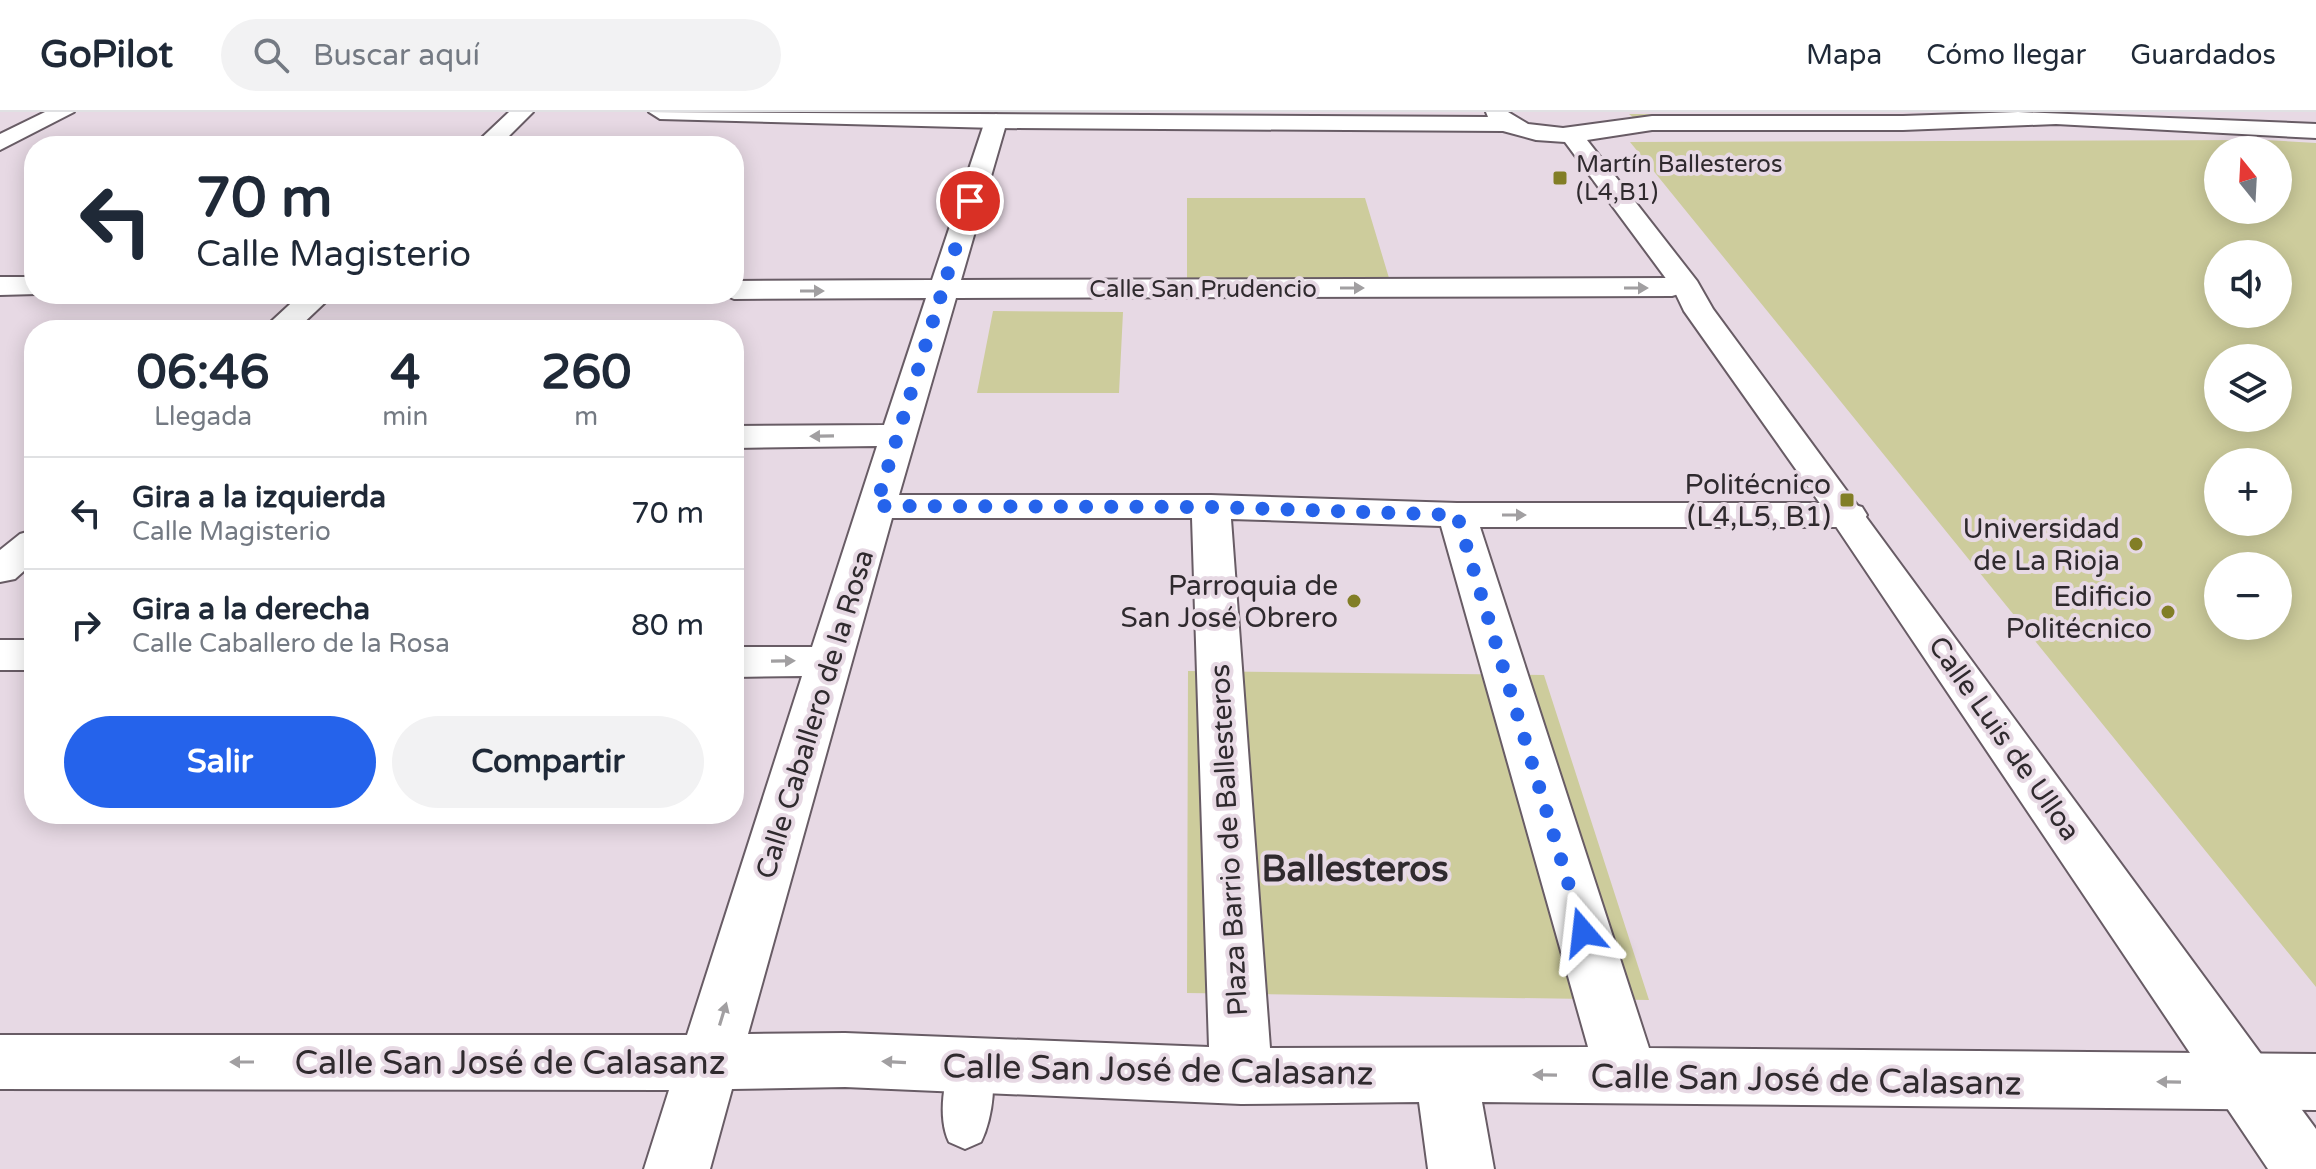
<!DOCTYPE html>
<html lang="es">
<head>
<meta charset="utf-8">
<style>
  :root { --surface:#fff; --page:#f2f2f3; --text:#1f2937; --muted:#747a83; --line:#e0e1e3; --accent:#2563eb }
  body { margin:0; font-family:"Varela Round",sans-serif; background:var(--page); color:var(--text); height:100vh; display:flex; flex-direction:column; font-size:30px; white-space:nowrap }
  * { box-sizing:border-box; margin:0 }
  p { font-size:26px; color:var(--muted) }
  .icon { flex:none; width:44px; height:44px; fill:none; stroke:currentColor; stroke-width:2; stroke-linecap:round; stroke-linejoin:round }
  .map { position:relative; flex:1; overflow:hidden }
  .panel { position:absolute; left:24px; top:208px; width:720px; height:504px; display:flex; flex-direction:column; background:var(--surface); border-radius:32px; box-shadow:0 4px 20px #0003 }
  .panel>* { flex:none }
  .guide { position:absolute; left:24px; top:24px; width:720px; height:168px; border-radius:32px; box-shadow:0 4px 20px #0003; background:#fff; color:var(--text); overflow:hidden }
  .needle { width:52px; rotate:342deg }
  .buttons { position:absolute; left:2204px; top:24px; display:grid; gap:16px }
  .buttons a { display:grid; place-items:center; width:88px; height:88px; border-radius:50%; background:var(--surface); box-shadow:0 4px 20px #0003; font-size:40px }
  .pin { position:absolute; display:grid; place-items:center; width:68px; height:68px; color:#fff; margin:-34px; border:4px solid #fff; border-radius:50%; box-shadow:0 2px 8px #0007 }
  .me { position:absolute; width:88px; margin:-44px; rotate:343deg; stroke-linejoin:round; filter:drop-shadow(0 0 6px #0008) }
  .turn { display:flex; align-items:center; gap:28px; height:168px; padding:0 40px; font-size:36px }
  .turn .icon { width:104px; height:104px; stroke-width:2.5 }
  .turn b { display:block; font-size:56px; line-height:68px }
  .eta { display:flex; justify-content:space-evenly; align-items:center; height:136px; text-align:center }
  .eta b { font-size:48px; font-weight:700; line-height:56px }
  .primary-button { display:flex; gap:16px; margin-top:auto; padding:16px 40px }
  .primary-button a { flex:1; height:92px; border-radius:48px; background:var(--accent); color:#fff; font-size:32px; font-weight:700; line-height:92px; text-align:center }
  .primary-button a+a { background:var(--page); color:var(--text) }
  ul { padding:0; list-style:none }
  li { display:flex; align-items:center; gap:24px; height:112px; padding:0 40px; border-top:2px solid var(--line) }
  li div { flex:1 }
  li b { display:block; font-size:30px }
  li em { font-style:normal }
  header { display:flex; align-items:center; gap:48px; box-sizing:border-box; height:112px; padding:0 40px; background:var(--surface); border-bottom:2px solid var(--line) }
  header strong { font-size:38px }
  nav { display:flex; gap:44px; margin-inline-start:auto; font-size:28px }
  .search { width:560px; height:72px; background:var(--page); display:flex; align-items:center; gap:20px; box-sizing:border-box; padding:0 28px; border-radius:44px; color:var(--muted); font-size:30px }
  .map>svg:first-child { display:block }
  .green { fill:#cdcc9c; fill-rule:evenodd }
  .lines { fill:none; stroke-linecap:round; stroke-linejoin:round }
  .lane-casing { stroke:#685c65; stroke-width:4 }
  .street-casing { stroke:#685c65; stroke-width:4 }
  .secondary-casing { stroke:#685c65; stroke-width:4 }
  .lane { fill:#fff; fill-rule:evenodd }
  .street { fill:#fff; fill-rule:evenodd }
  .secondary { fill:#fff; fill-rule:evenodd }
  .oneway { fill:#a19fa1 }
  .route { stroke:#2563eb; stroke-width:14; stroke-dasharray:0 25.2 }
  .poi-dot { fill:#827e26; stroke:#e7d9e4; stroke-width:3 }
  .labels { text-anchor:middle; stroke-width:8; stroke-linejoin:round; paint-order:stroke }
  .far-poi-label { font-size:24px; fill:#2f2a2e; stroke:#e7d9e4; text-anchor:start }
  .far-street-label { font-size:24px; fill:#2f2a2e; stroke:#e7d9e4 }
  .poi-label { font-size:28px; fill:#2f2a2e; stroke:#e7d9e4; text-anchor:end }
  .street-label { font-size:28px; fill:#2f2a2e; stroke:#e7d9e4 }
  .near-street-label { font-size:34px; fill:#2f2a2e; stroke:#e7d9e4 }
  .near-neighbourhood-label { font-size:36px; font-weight:bold; fill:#2f2a2e; stroke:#e7d9e4 }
</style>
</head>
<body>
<header>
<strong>GoPilot</strong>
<div class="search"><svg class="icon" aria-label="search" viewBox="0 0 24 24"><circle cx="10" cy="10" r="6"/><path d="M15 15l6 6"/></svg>Buscar aquí</div>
<nav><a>Mapa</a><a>Cómo llegar</a><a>Guardados</a></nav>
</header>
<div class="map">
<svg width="2316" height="1057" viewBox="0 0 2316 1057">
  <rect width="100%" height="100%" fill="#e7d9e4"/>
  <path class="green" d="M1629,2L1980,3L1900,7L1634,6Z
    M2265,28L2316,31V875L1630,30ZM2218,38H2278V98H2218ZM2218,142H2278V202H2218ZM2218,246H2278V306H2218ZM2218,350H2278V410H2218ZM2218,454H2278V514H2218Z
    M1187,86H1365L1392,176L1187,177Z
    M993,199L1123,200L1119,281H977Z
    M1188,559L1544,563L1649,888L1187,881Z"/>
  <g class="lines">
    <defs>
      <path id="lane" d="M971,933L987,939C998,964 993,1005 981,1030L965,1037L949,1030C937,1005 944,964 955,939Z"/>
      <path id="street" d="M45,0H74L0,38V22Z
        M509,0H533L499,34H473Z
        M996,2L1007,9L961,168L1672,166L1682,169L1687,175L1682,181L1672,184L956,186L899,383H1211L1457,391H1848L1862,395L1867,403L1862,411L1848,415H1480L1649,936L2316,942V998L1482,990L1494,1057H1428L1419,990L1241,992L845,975L732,977L710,1057H644L669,978L0,977V923H687L802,564L734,565V535H812L877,334L734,336V314L884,313L926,186L734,187L722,182H734V169L932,168L985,9ZM892,406H1192L1209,935L845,921L748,922ZM1231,407L1441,414L1588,935L1270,936Z
        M0,165H34V182H37L0,183Z
        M301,182H334L296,218H262Z
        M34,418V450L15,467L0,470V438L20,422Z
        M0,528H34V558H0Z"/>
      <path id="secondary" d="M649,0L1488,5L1486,0H1508L1528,12L1563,16L1652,4H1903L2018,0L2316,12V26L2056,12L1903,18H1652L1587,28L1697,169L1713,197L2316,1017V1057H2268L1831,407L1684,199L1673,176L1565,30L1536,28L1503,19L996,16L660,7Z"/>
    </defs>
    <use href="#lane" class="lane-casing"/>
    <use href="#street" class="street-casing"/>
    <use href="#secondary" class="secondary-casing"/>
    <use href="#lane" class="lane"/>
    <use href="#street" class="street"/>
    <use href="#secondary" class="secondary"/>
  </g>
  <defs><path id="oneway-solid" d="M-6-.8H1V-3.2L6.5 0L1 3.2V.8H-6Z" transform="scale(2)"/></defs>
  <g class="oneway">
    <use href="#oneway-solid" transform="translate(1352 176)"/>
    <use href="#oneway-solid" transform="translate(1636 176)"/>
    <use href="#oneway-solid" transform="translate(812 179)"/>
    <use href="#oneway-solid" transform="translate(822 324) rotate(179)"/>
    <use href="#oneway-solid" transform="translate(1514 403)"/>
    <use href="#oneway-solid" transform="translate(783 549) rotate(-1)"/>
    <use href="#oneway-solid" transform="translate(723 902) rotate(-73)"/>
    <use href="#oneway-solid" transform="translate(242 950) rotate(-180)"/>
    <use href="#oneway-solid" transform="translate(894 950) rotate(-177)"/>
    <use href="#oneway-solid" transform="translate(1545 963) rotate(-179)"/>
    <use href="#oneway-solid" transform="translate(2169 970) rotate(-179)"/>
  </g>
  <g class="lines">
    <path class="route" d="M970,89L876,394L1211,395L1457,403L1583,820"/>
  </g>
  <g class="poi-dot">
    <rect x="1552" y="58" width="16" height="16" rx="4"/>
    <rect x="1839" y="380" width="16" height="16" rx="4"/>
    <circle cx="2136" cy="432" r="8"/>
    <circle cx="1354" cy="489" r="8"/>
    <circle cx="2168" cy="500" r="8"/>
  </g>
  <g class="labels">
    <g class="far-poi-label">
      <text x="1576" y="60">Martín Ballesteros<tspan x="1576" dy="28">(L4,B1)</tspan></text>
    </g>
    <g class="far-street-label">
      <text x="1203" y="185">Calle San Prudencio</text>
    </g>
    <g class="poi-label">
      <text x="1831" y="382">Politécnico<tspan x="1831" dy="32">(L4,L5, B1)</tspan></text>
      <text x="2120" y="426">Universidad<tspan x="2120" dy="32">de La Rioja</tspan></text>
      <text x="1338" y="483">Parroquia de<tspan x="1338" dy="32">San José Obrero</tspan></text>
      <text x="2152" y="494">Edificio<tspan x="2152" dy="32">Politécnico</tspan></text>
    </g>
    <g class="street-label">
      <text transform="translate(814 602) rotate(-73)" y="10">Calle Caballero de la Rosa</text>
      <text transform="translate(2005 626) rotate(55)" y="10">Calle Luis de Ulloa</text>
      <text transform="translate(1228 728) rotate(-93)" y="10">Plaza Barrio de Ballesteros</text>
    </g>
    <g class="near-street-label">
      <text x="510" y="962">Calle San José de Calasanz</text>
      <text transform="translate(1158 957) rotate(1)" y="12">Calle San José de Calasanz</text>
      <text transform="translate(1806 967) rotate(1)" y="12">Calle San José de Calasanz</text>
    </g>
    <g class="near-neighbourhood-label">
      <text x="1355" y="769">Ballesteros</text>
    </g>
  </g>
</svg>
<div class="buttons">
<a><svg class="needle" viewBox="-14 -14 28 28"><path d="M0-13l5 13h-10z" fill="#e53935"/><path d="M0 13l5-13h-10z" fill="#747a83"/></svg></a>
<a><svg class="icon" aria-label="sound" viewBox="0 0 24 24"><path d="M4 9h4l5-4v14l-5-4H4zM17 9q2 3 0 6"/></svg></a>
<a><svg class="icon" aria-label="layers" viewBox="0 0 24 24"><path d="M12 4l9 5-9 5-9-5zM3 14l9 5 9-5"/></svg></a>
<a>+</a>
<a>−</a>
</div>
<div class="pin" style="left:970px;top:89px;background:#d93025"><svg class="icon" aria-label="arrive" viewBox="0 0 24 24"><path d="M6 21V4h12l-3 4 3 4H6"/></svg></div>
<svg class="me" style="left:1583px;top:820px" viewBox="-20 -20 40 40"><path d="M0-17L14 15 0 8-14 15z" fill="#2563eb" stroke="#fff" stroke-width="4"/></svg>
<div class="guide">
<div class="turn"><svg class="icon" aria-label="left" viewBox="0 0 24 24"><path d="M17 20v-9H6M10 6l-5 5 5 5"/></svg><div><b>70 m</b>Calle Magisterio</div></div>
</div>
<section class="panel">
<div class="eta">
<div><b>06:46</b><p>Llegada</p></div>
<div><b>4</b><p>min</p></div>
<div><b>260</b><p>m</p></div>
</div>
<ul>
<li><svg class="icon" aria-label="left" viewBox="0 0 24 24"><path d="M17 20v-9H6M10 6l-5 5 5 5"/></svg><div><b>Gira a la izquierda</b><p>Calle Magisterio</p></div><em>70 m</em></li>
<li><svg class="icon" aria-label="right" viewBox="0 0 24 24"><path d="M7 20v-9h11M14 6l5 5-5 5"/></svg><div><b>Gira a la derecha</b><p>Calle Caballero de la Rosa</p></div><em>80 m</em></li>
</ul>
<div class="primary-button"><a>Salir</a><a>Compartir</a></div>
</section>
</div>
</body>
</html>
